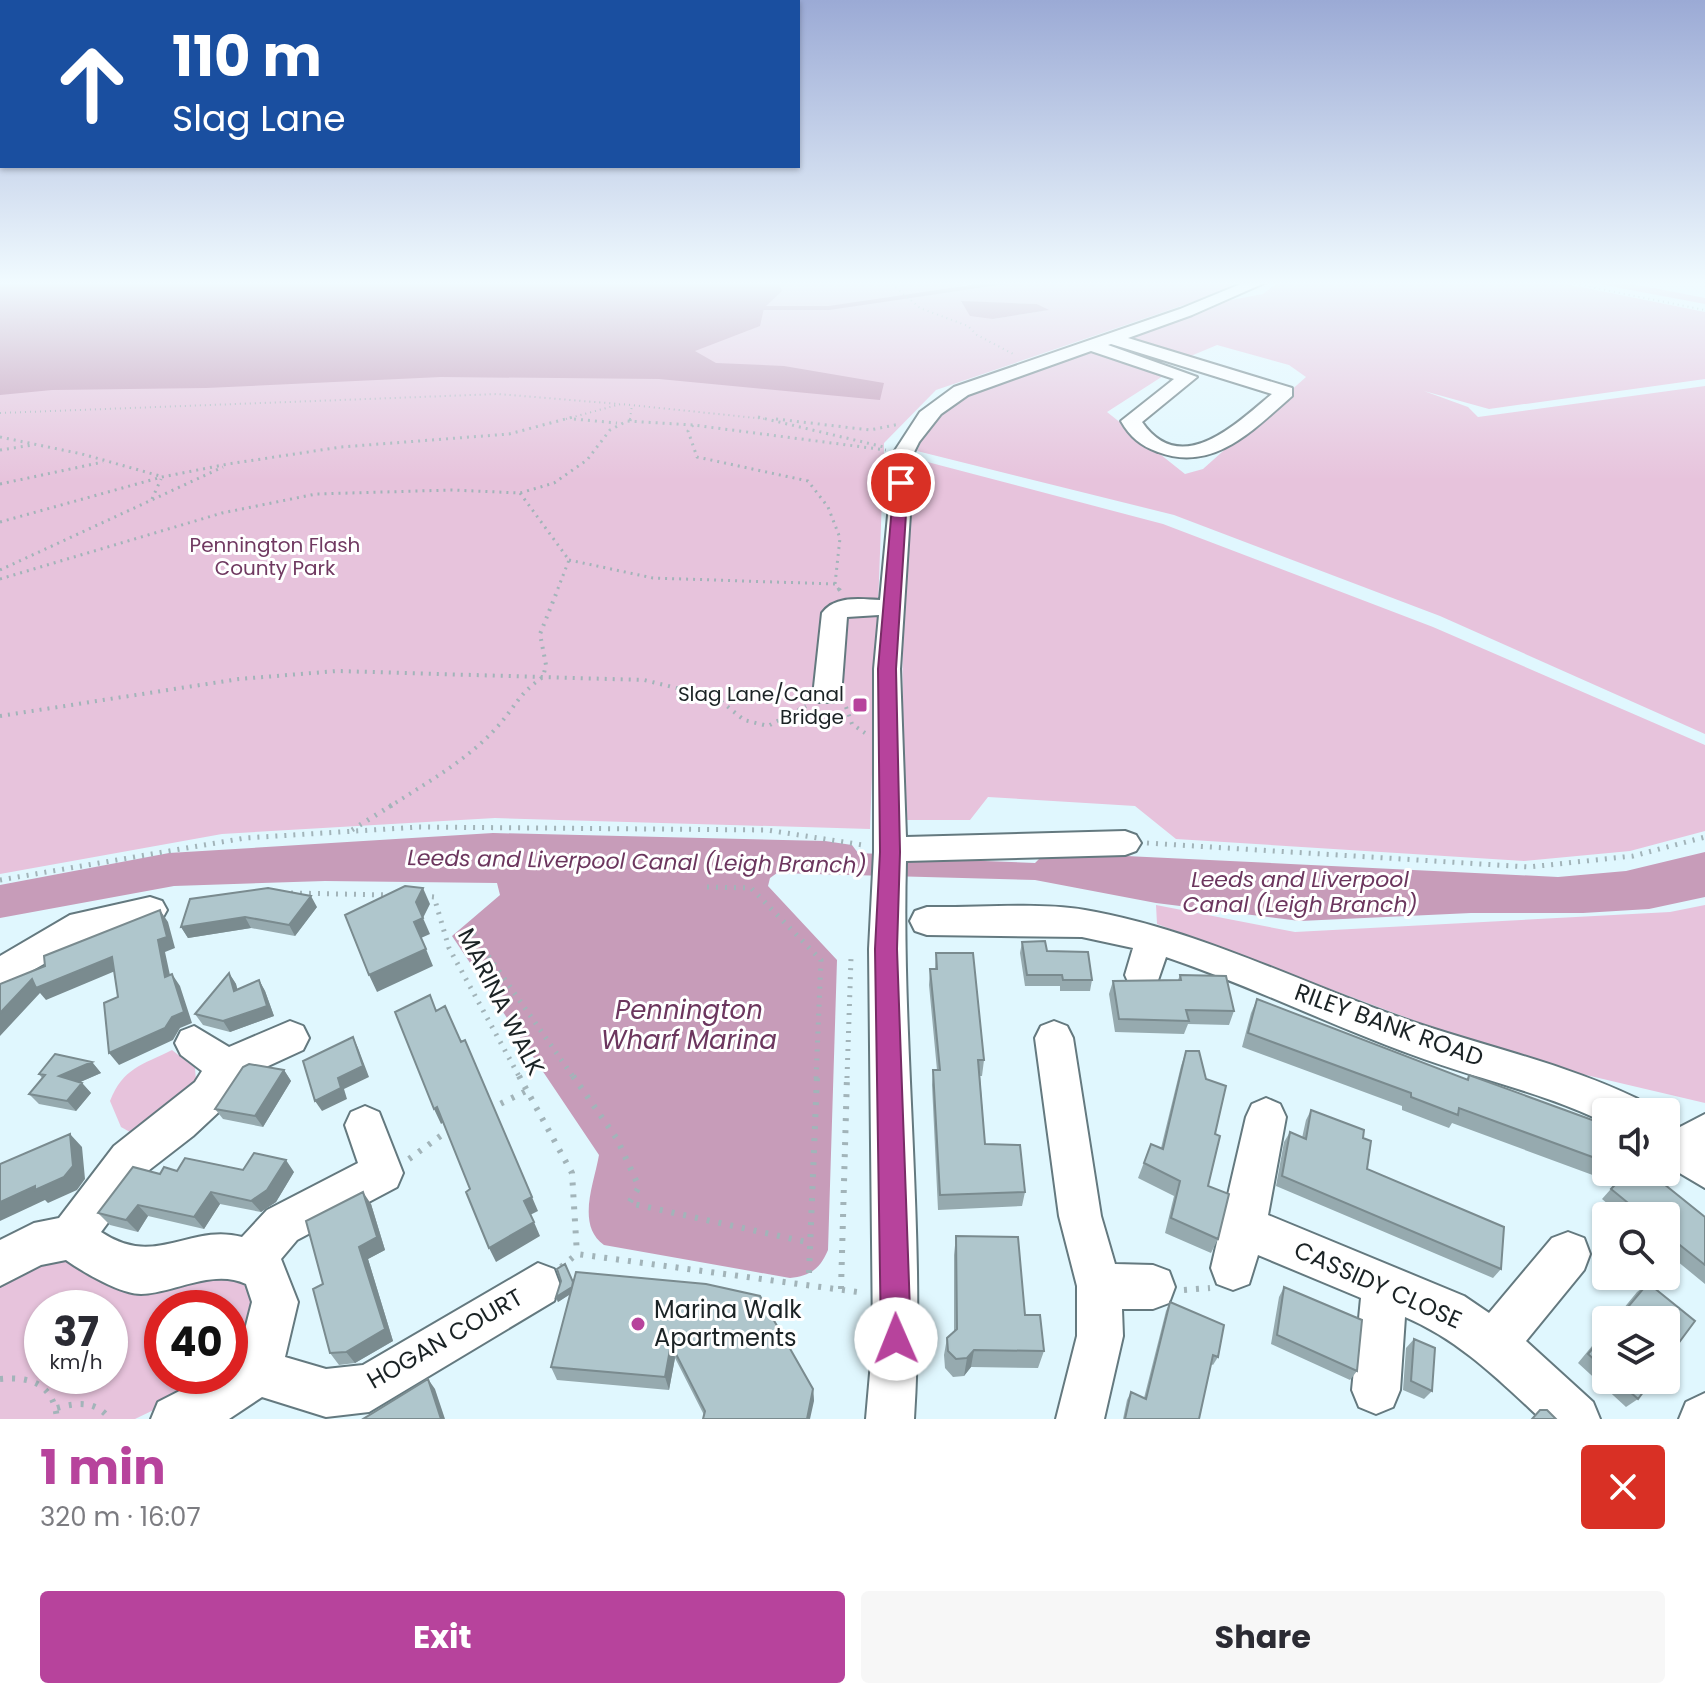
<!DOCTYPE html>
<html lang="en">
<head>
<meta charset="utf-8">
<style>
  :root { --surface:#fff; --page:#f7f7f7; --text:#2b2b33; --muted:#7c7c81; --accent:#b7439c }
  body { margin:0; font-family:Poppins,sans-serif; background:var(--page); color:var(--text); height:100vh; display:flex; flex-direction:column; font-size:30px; white-space:nowrap }
  * { box-sizing:border-box; margin:0 }
  p { font-size:26px; color:var(--muted) }
  .icon { flex:none; width:44px; height:44px; fill:none; stroke:currentColor; stroke-width:2; stroke-linecap:round; stroke-linejoin:round }
  .map { position:relative; height:1419px; overflow:hidden }
  .drawer { display:flex; flex-direction:column; background:var(--surface); flex:1 }
  .drawer>* { flex:none }
  .banner { position:absolute; left:0px; top:0px; width:800px; height:168px; box-shadow:0 2px 6px #0004; background:#1a4fa0; color:#fff; overflow:hidden }
  .tools { position:absolute; left:1592px; top:1098px; display:grid; gap:16px }
  .tools a { display:grid; place-items:center; width:88px; height:88px; border-radius:8px; background:var(--surface); box-shadow:0 2px 6px #0004; font-size:40px }
  .speed { position:absolute; left:24px; top:1290px; display:flex; gap:16px; font-size:40px; font-weight:700; text-align:center }
  .speed>* { display:grid; place-content:center; width:104px; height:104px; border-radius:50%; background:var(--surface); box-shadow:0 2px 6px #0004; line-height:1 }
  .speed small { font-size:20px; font-weight:400 }
  .speed .limit { border:12px solid #d22; background:#fff; color:#111 }
  .pin { position:absolute; display:grid; place-items:center; width:68px; height:68px; color:#fff; margin:-34px; border:4px solid #fff; border-radius:50%; box-shadow:0 2px 8px #0007 }
  .me { position:absolute; width:88px; margin:-44px; rotate:359deg; stroke-linejoin:round; filter:drop-shadow(0 0 6px #0008) }
  .turn { display:flex; align-items:center; gap:28px; height:168px; padding:0 40px; font-size:36px }
  .turn .icon { width:104px; height:104px; stroke-width:2.5 }
  .turn b { display:block; font-size:56px; line-height:68px }
  .round { display:grid; place-items:center; flex:none; width:84px; height:84px; border-radius:8px; background:var(--page) }
  .headline { display:flex; align-items:center; justify-content:space-between; height:136px; padding:0 40px }
  h1 { font-size:48px; font-weight:700; line-height:60px; color:var(--accent) }
  .primary-button { display:flex; gap:16px; margin-top:auto; padding:16px 40px }
  .primary-button a { flex:1; height:92px; border-radius:8px; background:var(--accent); color:#fff; font-size:32px; font-weight:700; line-height:92px; text-align:center }
  .primary-button a+a { background:var(--page); color:var(--text) }
  .map>svg:first-child { display:block }
  .green { fill:#e7c3dc; fill-rule:evenodd }
  .water { fill:#c79cb9 }
  .lines { fill:none; stroke-linecap:round; stroke-linejoin:round }
  .stream { stroke:#c79cb9; stroke-width:4 }
  .minor-casing { stroke:#64797f; stroke-width:4 }
  .path-far4 { stroke:#a2b4b9; stroke-width:2; stroke-dasharray:1 4; stroke-linecap:butt }
  .path-far3 { stroke:#a2b4b9; stroke-width:3; stroke-dasharray:2 5; stroke-linecap:butt }
  .path-far2 { stroke:#a2b4b9; stroke-width:4; stroke-dasharray:2 6; stroke-linecap:butt }
  .path-far1 { stroke:#a2b4b9; stroke-width:5; stroke-dasharray:2 7; stroke-linecap:butt }
  .path { stroke:#a2b4b9; stroke-width:6; stroke-dasharray:3 9; stroke-linecap:butt }
  .minor { fill:#fff; fill-rule:evenodd }
  .wall { fill:#96aaaf }
  .shaded-wall { fill:#7a8b8f }
  .building { fill:#afc6cc; stroke:#7a8b8f; stroke-width:2 }
  .route { fill:#b7439c; stroke:#772c65; stroke-width:2 }
  .poi-dot { fill:#b7439c; stroke:#fff; stroke-width:3 }
  .labels { text-anchor:middle; stroke-width:6; stroke-linejoin:round; paint-order:stroke }
  .park-label { font-size:20px; fill:#703961; stroke:#fff }
  .poi-label { font-size:20px; fill:#1b2325; stroke:#fff; text-anchor:end }
  .water-label { font-size:22px; font-style:italic; fill:#6c365e; stroke:#fff }
  .near-street-label { font-size:24px; fill:#1b2325; stroke:#fff }
  .near-poi-label { font-size:24px; fill:#1b2325; stroke:#fff; text-anchor:start }
  .near-water-label { font-size:26px; font-style:italic; fill:#6c365e; stroke:#fff }
</style>
</head>
<body>
<div class="map">
<svg width="1705" height="1419" viewBox="0 0 1705 1419">
  <rect width="100%" height="100%" fill="#e0f7fe"/>
  <path class="green" d="M0,281H980L921,296L1029,281H1234L1225,291L936,390L884,443V453L890,454L883,470L870,829L495,818L222,834L0,874ZM961,302L1037,304L1047,310L993,319Z
    M1280,281H1551L1705,312V379L1489,409L1424,391L1468,407L1478,417L1705,386V734L1440,616L1174,515L917,451C941,388 1026,374 1084,353L1098,352L1161,369L1163,376L1107,412L1185,474L1203,469L1306,377L1289,365L1217,345L1186,358L1121,339L1226,301L1263,294Z
    M1583,281H1617L1705,298V304Z
    M916,459L1163,524L1433,627L1705,745V831L1630,851L1524,861L1176,839L1135,806L988,797L970,820H903L902,527Z
    M1156,905L1295,932L1670,912L1705,905V1103L1569,1071L1434,1028L1157,924Z
    M172,1050L195,1068L197,1094L137,1136L121,1127L110,1101C123,1068 142,1065 172,1050Z
    M63,1260C74,1266 88,1278 100,1280C131,1286 257,1246 254,1303C252,1339 250,1341 230,1370V1308H162V1376H224L135,1419H0V1278L8,1272ZM42,1308H110V1376H42Z"/>
  <path class="water" d="M0,281H778L782,291L764,308L760,326L695,351L716,363L784,366L884,383L880,400L659,379L441,377L206,388L52,390L0,395Z
    M961,301L1037,304L1049,310L993,319L970,316Z
    M493,833L825,841L852,845L858,853L903,855L905,858L1035,863L1042,856L1105,855L1558,877L1626,871L1705,852V897L1649,909L1583,913H1471L1300,921L1156,903L1035,880L777,873L770,878L768,886L837,960L828,1250C820,1269 810,1276 790,1278L604,1245C576,1225 594,1184 599,1155L452,936L500,895L497,883L325,881L174,886L0,918V885L169,853Z"/>
  <g class="lines">
    <path class="stream" d="M757,308H829L1012,281"/>
    <defs>
      <path id="minor" d="M1248,281H1269L1192,315L1128,338L1292,388V396C1253,430 1213,473 1158,452C1141,446 1130,437 1121,421L1174,379L1091,351L968,395L941,414L919,442L914,452L900,669L906,837L1125,831L1136,835L1141,843L1136,851L1125,855L906,861C901,1047 926,1233 914,1419H866L873,1339L869,949L874,852V669L879,615L847,617L841,696L837,702H817L813,696L822,613C835,595 861,599 880,600L894,452L920,412L954,387L1180,309ZM1111,344L1272,394C1237,423 1181,479 1142,422L1197,377L1108,345Z
        M150,897L162,901L167,910L162,919L91,937L0,989V956L70,915Z
        M927,907C973,908 1042,902 1085,910C1206,931 1311,989 1425,1026C1499,1050 1567,1065 1638,1099L1644,1112H1606V1123C1543,1092 1476,1079 1410,1054C1328,1024 1249,985 1166,957L1156,986L1143,990L1130,986L1125,975L1133,948L1082,937L927,935L915,931L910,921L915,911Z
        M290,1021L303,1026L309,1038L303,1050L240,1079L223,1108L193,1136L144,1174L101,1232C156,1269 189,1223 242,1237L267,1210L358,1163L345,1125L351,1112L365,1106L379,1112L403,1173L397,1187L297,1240L281,1259L298,1302L285,1357L326,1369L363,1365L538,1263L554,1269L560,1285L554,1301L369,1412L326,1417L262,1397L229,1419H151L158,1402L209,1376H230V1362L238,1357L252,1302L246,1284C213,1268 174,1293 141,1294C120,1294 83,1272 66,1260L41,1265L0,1286V1240L34,1223L59,1218L114,1146L195,1082L202,1071L181,1055L175,1043L181,1031L194,1026L229,1047Z
        M1054,1021L1067,1026L1073,1038L1101,1216L1115,1264L1153,1265L1169,1271L1175,1287L1169,1303L1153,1309H1122L1123,1336L1104,1419H1056L1077,1336V1286L1059,1216L1035,1038L1041,1026Z
        M1266,1098L1280,1104L1286,1117L1268,1215L1464,1296L1489,1313L1552,1238L1568,1232L1584,1238L1590,1254L1584,1270L1526,1341L1593,1402L1600,1419H1541C1498,1379 1459,1340 1405,1317L1400,1390L1393,1407L1376,1414L1359,1407L1352,1390L1361,1298L1258,1255L1249,1284L1233,1290L1217,1284L1211,1268L1246,1117L1252,1104Z
        M1705,1114V1188L1666,1165V1122L1680,1127Z
        M1705,1393V1419H1679L1686,1402Z"/>
    </defs>
    <use href="#minor" class="minor-casing"/>
    <path class="path-far4" d="M888,281L920,308L968,326L977,335L1015,355
      M1560,281L1705,310
      M0,413L498,394L619,404
      M566,419L621,404L766,419
      M630,419L632,405"/>
    <path class="path-far3" d="M758,417L884,447
      M574,419L617,423
      M776,419L870,430L900,424
      M630,421L631,417
      M693,425L688,431L697,457L808,481L828,507L840,538L835,584L840,591
      M0,437L82,454L160,476
      M0,450L33,445
      M0,484L103,462
      M520,493L569,560L557,591
      M152,499L161,479
      M0,522L162,477L228,464L341,447L509,434L573,417
      M569,560L653,578L835,584
      M0,570L223,467
      M0,579L222,513L316,494L452,490L520,493L554,483L587,460L610,430L627,421L693,425L886,450"/>
    <path class="path-far2" d="M839,589L841,592
      M846,707L852,724L865,733
      M0,716L239,679L337,671L644,680L717,698L744,720L768,726L806,706
      M389,807C426,783 468,760 498,726C516,706 518,694 543,677L546,665L540,634L558,589"/>
    <path class="path-far1" d="M352,830L392,805
      M1147,843L1529,867L1633,856L1705,837
      M0,880L245,838L419,827L767,830L863,845
      M707,887L751,888L821,960L816,1078
      M291,893L390,895
      M423,896L434,897L449,948L520,1078
      M473,934L574,1078
      M847,1078L851,958"/>
    <path class="path" d="M519,1076L572,1173L577,1254
      M573,1076L617,1139L639,1187L629,1203L811,1243
      M490,1109L526,1091
      M409,1159L450,1129
      M561,1267L577,1254L865,1293
      M809,1273L817,1076
      M841,1289L847,1076
      M1184,1290L1210,1288
      M0,1379C32,1376 54,1385 57,1419
      M57,1408C78,1402 96,1401 110,1419"/>
    <use href="#minor" class="minor"/>
  </g>
  <path class="wall" d="M317,907L295,936L251,928L188,938L181,927Z
    M1022,942L1047,951L1092,980L1090,991H1060V986H1025L1020,953Z
    M936,953L984,1060L982,1076H980L985,1144L1025,1192L1022,1206L938,1210L932,1085L933,1070H937L929,985L930,969H935Z
    M229,973L236,984L237,990L259,980L265,991L274,1016L230,1032L203,1025L195,1014Z
    M1180,975L1234,1011L1229,1025L1188,1024L1184,1034L1115,1032L1109,994L1113,981L1178,980Z
    M1257,999L1466,1080L1469,1075L1606,1125V1168L1598,1177L1452,1123L1449,1128L1402,1110V1106L1242,1047L1251,1013Z
    M1186,1051L1215,1134L1208,1186L1218,1239L1211,1253L1165,1233L1174,1196L1138,1178L1151,1144L1161,1148L1181,1066Z
    M92,1062L101,1073L80,1082L82,1083L91,1093L76,1111L39,1104L29,1094L42,1078L39,1074Z
    M284,1070L291,1081L263,1127L223,1119L215,1109Z
    M1311,1110L1363,1138L1367,1169L1501,1269L1493,1278L1276,1186L1284,1142L1290,1132L1302,1138L1306,1120Z
    M243,1170L294,1172L276,1202L261,1212L220,1204L204,1229L148,1216L138,1232L110,1225L98,1213L160,1174L177,1171Z
    M1626,1172L1705,1217V1284L1666,1252V1216H1622L1602,1199Z
    M371,1204L385,1250L368,1259L393,1341L355,1363L339,1365L330,1353L323,1284Z
    M956,1236L1025,1315L1044,1351L1038,1368L971,1367L964,1376L953,1377L945,1368L944,1355L947,1338L954,1332V1255Z
    M573,1282L813,1389L814,1401L704,1415L675,1358L669,1390L557,1380L551,1367L570,1294L558,1302L556,1297Z
    M1648,1283L1666,1320H1614L1637,1292Z
    M1284,1287L1357,1371L1350,1380L1271,1344L1279,1297Z
    M1170,1302L1218,1357L1213,1365L1211,1364L1199,1419H1123L1127,1400L1131,1392L1144,1398L1166,1311Z
    M1606,1329V1380H1652L1638,1399L1626,1407L1578,1363Z
    M1414,1339L1432,1391L1424,1399L1403,1390L1406,1348Z"/>
  <path class="shaded-wall" d="M423,888L430,904L423,918L430,934L421,938L414,922L416,902Z
    M311,896L317,907L295,936L289,925Z
    M160,910L168,922L175,948L165,952L173,989L165,977L158,940Z
    M245,917L251,928L188,938L181,927Z
    M426,949L433,966L377,992L369,975Z
    M112,957L120,969L46,1000L40,993L0,1036V1013L32,979Z
    M229,973L236,984L241,1002L234,991Z
    M172,974L180,986L192,1023L180,1028L173,1040L119,1065L109,1053Z
    M259,980L265,991L274,1016L230,1032L223,1021Z
    M353,1037L358,1048L369,1077L344,1089L347,1099L322,1111L315,1101L338,1078Z
    M92,1062L101,1073L69,1087L59,1076Z
    M284,1070L291,1081L263,1127L255,1116Z
    M82,1083L91,1093L76,1111L67,1101Z
    M437,1107L444,1122L441,1124L434,1109Z
    M70,1134L82,1147L85,1179L77,1190L48,1203L45,1200L0,1221V1202L35,1186Z
    M286,1160L294,1172L276,1202L261,1212L251,1201Z
    M211,1192L220,1204L204,1229L194,1217Z
    M363,1192L371,1204L385,1250L368,1259L393,1341L355,1363L346,1352L359,1247Z
    M532,1197L538,1211L530,1215L524,1201Z
    M138,1205L148,1216L138,1232L126,1220Z
    M534,1222L540,1236L496,1262L489,1248Z
    M575,1285L577,1290L558,1302L556,1297Z
    M671,1344L675,1358L669,1390L665,1377Z
    M974,1350L971,1367L964,1376L967,1358Z
    M428,1379L435,1389L445,1419H441Z
    M813,1389L814,1401L810,1419H807Z"/>
  <path class="building" d="M405,886L423,888L416,902L423,918L414,922L426,949L369,975L345,915Z
    M268,888L311,896L289,925L245,917L181,927L190,899Z
    M160,910L167,937L158,940L165,977L172,974L184,1012L172,1017L165,1028L109,1053L104,1003L118,997L112,957L36,988L32,979L0,1013V984L45,966L44,956Z
    M1045,941L1047,951L1088,952L1092,980H1063L1062,975H1027L1022,942Z
    M936,953H973L984,1060H978L985,1144L1020,1145L1025,1192L940,1195L933,1070H940L930,969H937Z
    M229,973L234,991L259,980L267,1006L223,1021L195,1014Z
    M1180,975L1226,976L1234,1011L1186,1010L1189,1021L1119,1019L1113,981L1181,980Z
    M430,995L436,1011L445,1006L461,1042L465,1040L532,1197L524,1201L534,1222L489,1248L466,1192L470,1189L437,1107L434,1109L395,1012Z
    M1257,999L1468,1080L1469,1075L1606,1125V1162L1459,1108L1458,1115L1411,1097V1093L1248,1033Z
    M353,1037L363,1066L338,1078L341,1088L315,1101L303,1061Z
    M1186,1051H1199L1206,1079L1226,1086L1215,1134L1220,1136L1208,1186L1229,1194L1218,1239L1171,1218L1180,1181L1144,1163L1151,1144L1163,1149Z
    M55,1054L92,1062L59,1076L82,1083L67,1101L29,1094L45,1075L39,1074Z
    M249,1064L284,1070L255,1116L215,1109L243,1067Z
    M1311,1110L1364,1130L1363,1138L1371,1141L1367,1169L1504,1227L1501,1269L1282,1176L1290,1132L1306,1139Z
    M70,1134L73,1166L64,1177L35,1190V1186L0,1202V1164Z
    M254,1153L286,1160L267,1190L251,1201L211,1192L194,1217L138,1205L126,1220L98,1213L133,1167L160,1174L164,1167L177,1171L185,1158L243,1170Z
    M1627,1172H1649L1705,1217V1265L1666,1234V1216H1644L1611,1189Z
    M363,1192L377,1237L359,1247L385,1329L346,1352L330,1353L313,1289L323,1284L306,1221Z
    M956,1236L1018,1237L1025,1315H1040L1044,1351L974,1350L967,1358L956,1359L948,1351L947,1338L957,1329Z
    M565,1264L573,1282L572,1287L556,1297L561,1281L557,1269Z
    M576,1272L706,1284L760,1296L813,1389L807,1419H703L705,1411L671,1344L665,1377L551,1367Z
    M1648,1283L1695,1321L1666,1360V1320H1617Z
    M1284,1287L1362,1320L1357,1371L1277,1335Z
    M1170,1302L1224,1325L1218,1357L1213,1355L1199,1419H1125L1131,1392L1146,1399Z
    M1606,1333V1370L1588,1354Z
    M1414,1339L1435,1348L1432,1391L1411,1381Z
    M428,1379L441,1419H363Z
    M1617,1380H1652L1638,1399Z
    M1540,1410H1547L1556,1419H1532Z"/>
  <linearGradient id="sky" x2="0" y2="1"><stop stop-color="#9baad5"/><stop offset="0.59" stop-color="#f1fbff"/><stop offset="1" stop-color="#f1fbff" stop-opacity="0"/></linearGradient>
  <rect width="1705" height="480" fill="url(#sky)"/>
  <path class="route" d="M901,479L908,483L896,669L900,852L897,949L911,1339L907,1349L896,1354L885,1349L881,1339L875,949L880,852L878,669L894,483Z"/>
  <g class="poi-dot">
    <rect x="852" y="697" width="16" height="16" rx="4"/>
    <circle cx="638" cy="1324" r="8"/>
  </g>
  <g class="labels">
    <g class="park-label">
      <text x="275" y="552">Pennington Flash<tspan x="275" dy="23">County Park</tspan></text>
    </g>
    <g class="poi-label">
      <text x="844" y="701">Slag Lane/Canal<tspan x="844" dy="23">Bridge</tspan></text>
    </g>
    <g class="water-label">
      <text transform="translate(637 861) rotate(1)" y="8">Leeds and Liverpool Canal (Leigh Branch)</text>
      <text x="1300" y="887">Leeds and Liverpool<tspan x="1300" dy="25">Canal (Leigh Branch)</tspan></text>
    </g>
    <g class="near-street-label">
      <text transform="translate(501 1002) rotate(63)" y="8">MARINA WALK</text>
      <text transform="translate(1389 1025) rotate(20)" y="8">RILEY BANK ROAD</text>
      <text transform="translate(1378 1285) rotate(24)" y="8">CASSIDY CLOSE</text>
      <text transform="translate(445 1339) rotate(-30)" y="8">HOGAN COURT</text>
    </g>
    <g class="near-poi-label">
      <text x="654" y="1318">Marina Walk<tspan x="654" dy="28">Apartments</tspan></text>
    </g>
    <g class="near-water-label">
      <text x="689" y="1019">Pennington<tspan x="689" dy="30">Wharf Marina</tspan></text>
    </g>
  </g>
</svg>
<div class="tools">
<a><svg class="icon" aria-label="sound" viewBox="0 0 24 24"><path d="M4 9h4l5-4v14l-5-4H4zM17 9q2 3 0 6"/></svg></a>
<a><svg class="icon" aria-label="search" viewBox="0 0 24 24"><circle cx="10" cy="10" r="6"/><path d="M15 15l6 6"/></svg></a>
<a><svg class="icon" aria-label="layers" viewBox="0 0 24 24"><path d="M12 4l9 5-9 5-9-5zM3 14l9 5 9-5"/></svg></a>
</div>
<div class="speed"><div>37<small>km/h</small></div><div class="limit">40</div></div>
<div class="pin" style="left:901px;top:483px;background:#d93025"><svg class="icon" aria-label="arrive" viewBox="0 0 24 24"><path d="M6 21V4h12l-3 4 3 4H6"/></svg></div>
<svg class="me" style="left:896px;top:1339px" viewBox="-20 -20 40 40"><circle r="19" fill="#fff"/><path d="M0-13L10 11 0 6-10 11z" fill="#b7439c"/></svg>
<div class="banner">
<div class="turn"><svg class="icon" aria-label="ahead" viewBox="0 0 24 24"><path d="M12 20V5M6 11l6-6 6 6"/></svg><div><b>110 m</b>Slag Lane</div></div>
</div>
</div>
<section class="drawer">
<div class="headline"><div><h1>1 min</h1><p>320 m · 16:07</p></div><a class="round" style="background:#d93025;color:#fff"><svg class="icon" aria-label="close" viewBox="0 0 24 24"><path d="M6 6l12 12M18 6L6 18"/></svg></a></div>
<div class="primary-button"><a>Exit</a><a>Share</a></div>
</section>
</body>
</html>
